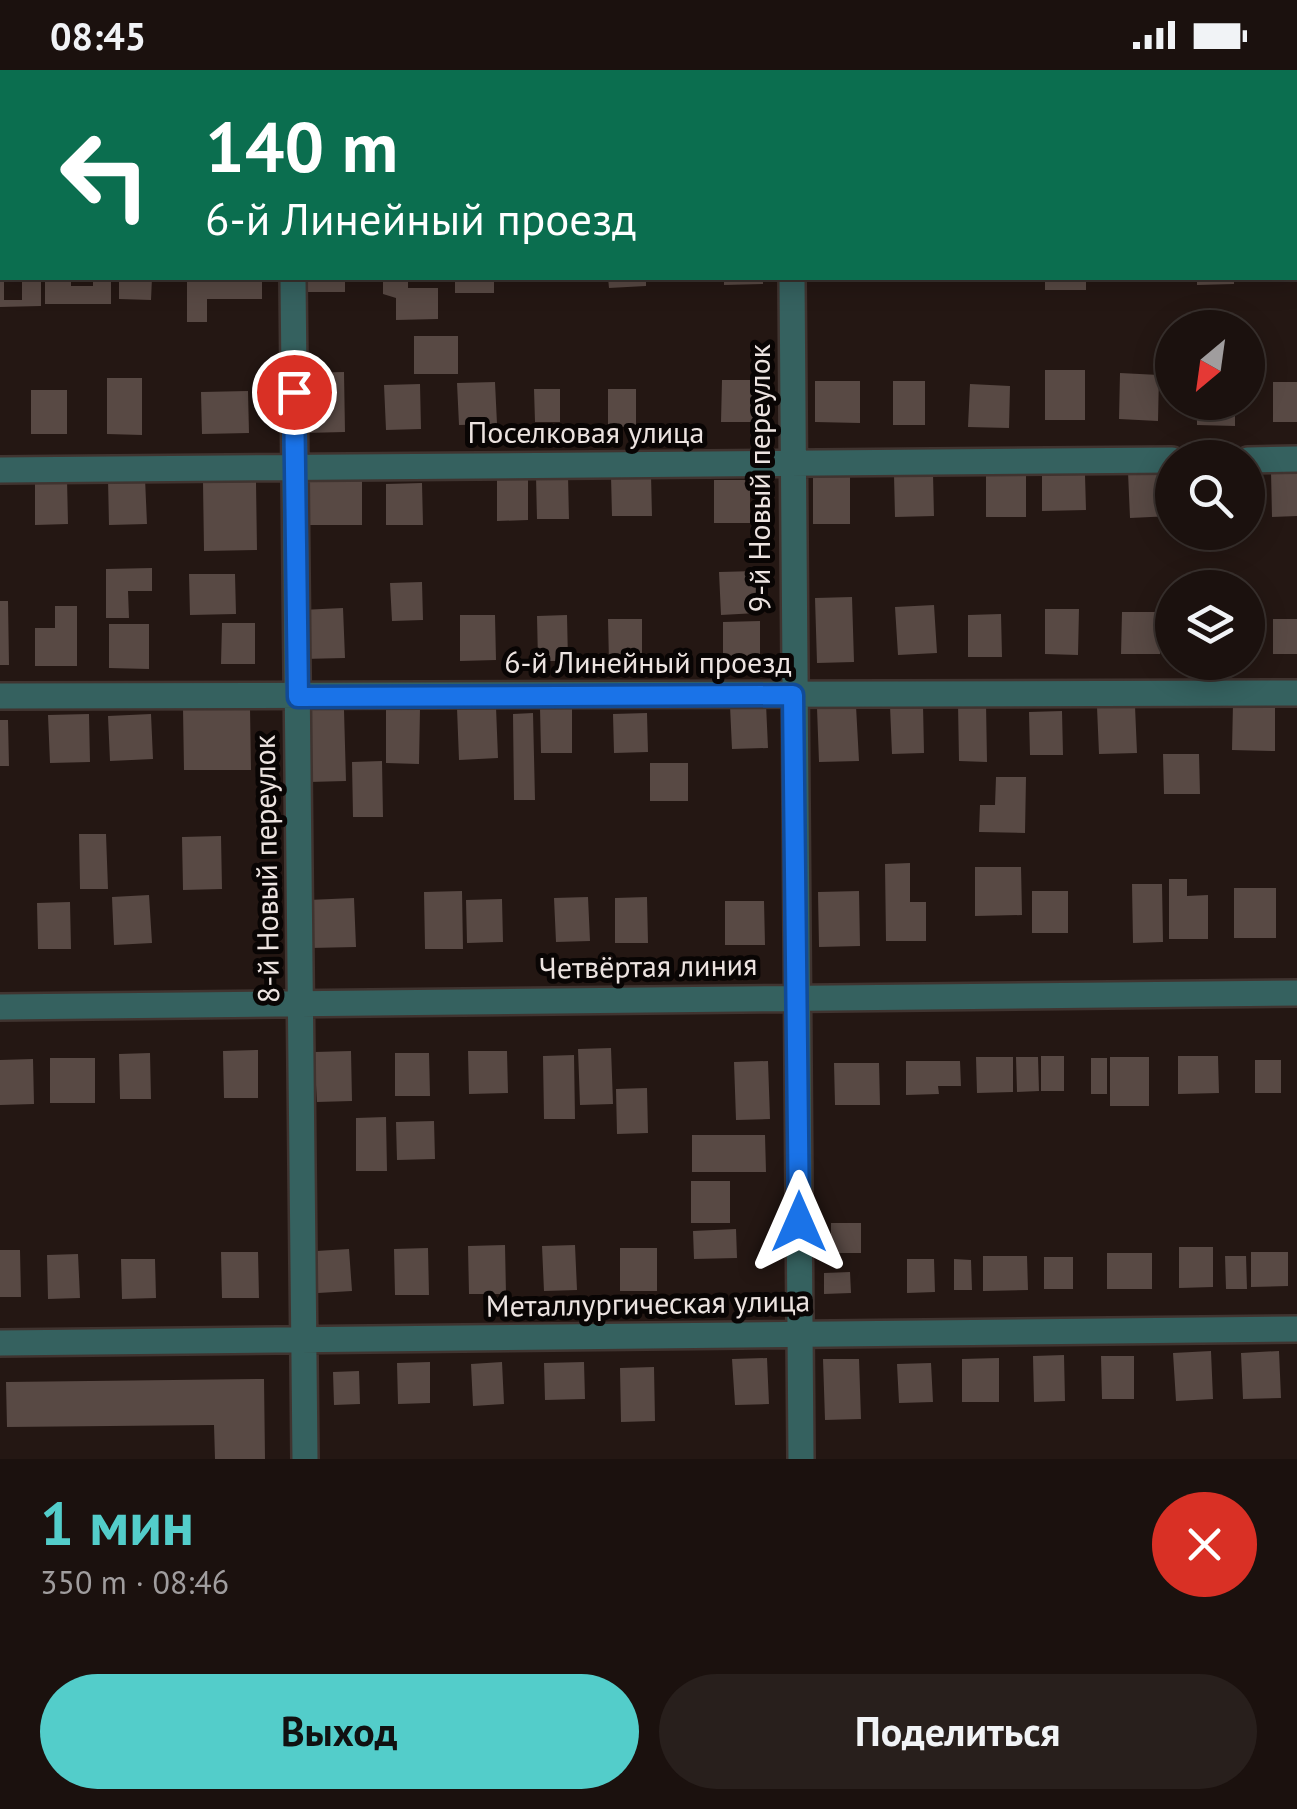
<!DOCTYPE html>
<html lang="ru">
<head>
<meta charset="utf-8">
<style>
  :root { --surface:#1b110e; --page:#281f1c; --text:#f1f3f6; --muted:#a09d9e; --line:#39312e; --accent:#53cdca }
  body { margin:0; font-family:"PT Sans",sans-serif; background:var(--page); color:var(--text); height:100vh; display:flex; flex-direction:column; font-size:38px; white-space:nowrap }
  * { box-sizing:border-box; margin:0 }
  p { font-size:32px; color:var(--muted) }
  .icon { flex:none; width:55px; height:55px; fill:none; stroke:currentColor; stroke-width:2; stroke-linecap:round; stroke-linejoin:round }
  .map { position:relative; height:1389px; overflow:hidden }
  .drawer { display:flex; flex-direction:column; background:var(--surface); flex:1 }
  .drawer>* { flex:none }
  .banner { position:absolute; left:0px; top:0px; width:1298px; height:210px; box-shadow:0 5px 25px #0003,0 0 0 2px var(--line); background:#0b6e4f; color:#fff; overflow:hidden }
  .needle { width:65px; rotate:209deg }
  .fabs { position:absolute; left:1155px; top:240px; display:grid; gap:20px }
  .fabs a { display:grid; place-items:center; width:110px; height:110px; border-radius:50%; background:var(--surface); box-shadow:0 5px 25px #0003,0 0 0 2px var(--line); font-size:50px }
  .pin { position:absolute; display:grid; place-items:center; width:85px; height:85px; color:#fff; margin:-42px; border:5px solid #fff; border-radius:50%; box-shadow:0 2px 10px #0007 }
  .me { position:absolute; width:110px; margin:-55px; rotate:0deg; stroke-linejoin:round; filter:drop-shadow(0 0 8px #0008) }
  .turn { display:flex; align-items:center; gap:35px; height:210px; padding:0 40px; font-size:45px }
  .turn .icon { width:130px; height:130px; stroke-width:2.5 }
  .turn b { display:block; font-size:70px; line-height:85px }
  .round { display:grid; place-items:center; flex:none; width:105px; height:105px; border-radius:52px; background:var(--page) }
  .overview { display:flex; align-items:center; justify-content:space-between; height:170px; padding:0 40px }
  h1 { font-size:60px; font-weight:700; line-height:75px; color:var(--accent) }
  .button { display:flex; gap:20px; margin-top:auto; padding:20px 40px }
  .button a { flex:1; height:115px; border-radius:60px; background:var(--accent); color:#111; font-size:40px; font-weight:700; line-height:115px; text-align:center }
  .button a+a { background:var(--page); color:var(--text) }
  .status { display:flex; justify-content:space-between; align-items:center; height:70px; padding:0 50px; background:var(--surface); direction:ltr }
  .status svg { height:28px; fill:currentColor }
  .map>svg:first-child { display:block }
  .building { fill:#584944 }
  .lines { fill:none; stroke-linecap:round; stroke-linejoin:round }
  .minor-casing { stroke:#403430; stroke-width:30 }
  .minor { stroke:#35615f; stroke-width:25 }
  .route-casing { stroke:#114b97; stroke-width:25 }
  .route { stroke:#1a73e8; stroke-width:18 }
  .labels { text-anchor:middle; stroke-width:10; stroke-linejoin:round; paint-order:stroke }
  .street-label { font-size:30px; fill:#ece3e0; stroke:#090504 }
</style>
</head>
<body>
<div class="status"><b>08:45</b><svg viewBox="0 0 49 12"><path d="M0 12V9h3v3zM5 12V6h3v6zM10 12V3h3v9zM15 12V0h3v12zM26 1h20v11H26zM47 4h2v5h-2z"/></svg></div>
<div class="map">
<svg width="1297" height="1389" viewBox="0 0 1297 1389">
  <rect width="100%" height="100%" fill="#241713"/>
  <path class="building" d="M0,208H4V230H22V208H41V236L0,237Z
    M45,208H71V216H93V208H111V234H45Z
    M119,208H152L151,230L119,229Z
    M187,208H262V229H207V252H187Z
    M304,208H345V222H304Z
    M383,208H408V218H438V249L396,250V228L383,224Z
    M455,208H494V223H455Z
    M608,208H646V216L609,218Z
    M724,208H763V214L724,215Z
    M1045,208H1086V220H1045Z
    M1197,208H1234V214L1197,215Z
    M414,266H458V304H414Z
    M1045,300H1085V350H1045Z
    M344,302L345,362L304,363L303,303Z
    M1120,303L1159,305L1158,351L1119,349Z
    M107,308H142V365L107,364Z
    M722,310H756L755,352H721Z
    M815,311H860V353L815,352Z
    M893,311H925V355H893Z
    M495,312L497,354L459,355L457,313Z
    M1273,312H1297V352H1273Z
    M420,314L421,359L386,360L384,315Z
    M970,314L1010,316L1009,358L968,357Z
    M534,319H560V352H535Z
    M608,319H636V357H608Z
    M31,320H67V364H31Z
    M248,321L249,363L202,364L201,322Z
    M1197,332H1235V356L1197,355Z
    M1172,400V446L1130,448L1128,402Z
    M986,401L1026,402V447H986Z
    M1297,401V446L1272,447L1271,402Z
    M933,404L934,446L895,447L894,405Z
    M651,405L652,446H612L611,406Z
    M1042,405H1085L1086,440L1042,441Z
    M536,406H568L569,449H537Z
    M813,406H850V454H813Z
    M145,408L147,454L109,455L108,409Z
    M497,408H528V450L497,451Z
    M35,409H67L68,454L35,455Z
    M307,409H362V455H307Z
    M714,410H750V453H714Z
    M203,412H256L257,480L204,481Z
    M422,413L423,455H386V414Z
    M152,498V521H128L129,548H106V499Z
    M756,501L757,543L721,545L719,502Z
    M189,504H235L236,544L190,545Z
    M422,512L423,550L392,551L390,513Z
    M852,527L854,592L817,593L815,528Z
    M0,531H8L9,595H0Z
    M934,535L937,583L898,585L895,537Z
    M55,536H77V596H35V558H55Z
    M343,538L345,588L303,589L301,540Z
    M1045,539H1079L1078,585L1045,584Z
    M1122,542H1160V584H1121Z
    M1001,544L1002,587H968V545Z
    M460,545H495L496,590L460,591Z
    M567,545L568,591H538L537,546Z
    M608,549H642V592L609,593Z
    M1273,549H1297V584H1273Z
    M760,551V592L723,593V552Z
    M222,553H255V594H221Z
    M109,554H149V599L109,598Z
    M958,633H986L987,692L959,691Z
    M1233,633L1275,634V681L1232,680Z
    M766,634L768,678L732,679L730,636Z
    M923,635L924,683L892,684L890,636Z
    M856,636L859,691L819,692L817,638Z
    M1135,636L1137,683L1099,684L1097,637Z
    M496,637L498,688L459,690L457,638Z
    M183,638H250L251,700H184Z
    M540,638H572V683H541Z
    M386,639H420L419,694L386,693Z
    M308,640H344L346,711L309,712Z
    M1062,641L1063,685H1030L1029,642Z
    M533,643L535,730H514L513,644Z
    M647,643L648,682L614,683L613,644Z
    M89,644L90,692L50,693L48,645Z
    M151,644L153,689L110,691L108,646Z
    M0,650H8L9,696H0Z
    M1163,684H1199L1200,724H1164Z
    M382,691L383,747H353L352,692Z
    M650,693H688V731H650Z
    M996,707H1026L1025,763L979,762L980,735H995Z
    M79,764H106L108,819H80Z
    M221,766L222,819L183,820L182,767Z
    M910,793V832H926V871H886L885,794Z
    M975,797H1021L1022,845L975,846Z
    M1169,809H1187V826L1208,825V869H1169Z
    M1132,814H1162L1163,872L1133,873Z
    M1234,818H1276V868H1234Z
    M462,821L463,879H425L424,822Z
    M859,821L860,876L819,877L818,822Z
    M1032,821H1068V863H1032Z
    M149,825L152,873L114,875L112,827Z
    M588,827L590,871L556,872L554,828Z
    M647,827L648,873H615V828Z
    M354,828L356,877L310,878L308,830Z
    M502,829L503,872L467,873L466,830Z
    M725,831H764L765,875H725Z
    M70,832L71,879H38L37,833Z
    M611,978L613,1034L580,1035L578,979Z
    M258,980V1028H224L223,981Z
    M351,981L352,1031L317,1032L314,982Z
    M468,981H507L508,1023L469,1024Z
    M150,983L151,1029H120L119,984Z
    M395,983H429L430,1026H395Z
    M574,985L575,1049H544L543,986Z
    M1041,986H1064V1021H1041Z
    M1178,986H1218L1219,1023L1178,1024Z
    M976,987H1013V1022L977,1023Z
    M1016,987H1038L1039,1021L1017,1022Z
    M1110,987H1149V1036H1110Z
    M50,988H95V1033H50Z
    M1091,988H1107V1024H1091Z
    M33,989L34,1034L0,1035V990Z
    M1255,990H1281V1023H1255Z
    M768,991L770,1049L736,1050L734,992Z
    M906,991H960L961,1016H938L939,1024L906,1025Z
    M834,993H879L880,1035H835Z
    M647,1018L648,1063L617,1064L616,1019Z
    M386,1047L387,1101H356V1048Z
    M434,1051L435,1089L397,1090L396,1052Z
    M692,1065H765L766,1102H692Z
    M691,1111H730V1153H691Z
    M831,1153H861V1183H831Z
    M736,1159L737,1188L694,1189L693,1161Z
    M505,1175L506,1224H469L468,1176Z
    M575,1175L577,1220L544,1221L542,1176Z
    M1179,1177H1213V1217L1179,1218Z
    M428,1178L429,1225H395L394,1179Z
    M620,1178H657V1221H620Z
    M349,1179L352,1221L318,1223L316,1181Z
    M0,1180H20L21,1227H0Z
    M221,1182H258L259,1228H222Z
    M1251,1182H1288V1216L1251,1217Z
    M1107,1183H1152V1219H1107Z
    M78,1184L80,1228L48,1229L47,1185Z
    M983,1186H1027L1028,1220L983,1221Z
    M1225,1186H1246L1247,1219H1226Z
    M1044,1187H1073V1219H1044Z
    M121,1189H155L156,1228L122,1229Z
    M907,1189H934L935,1222L907,1223Z
    M954,1189L971,1190L972,1220H954Z
    M850,1202L851,1223L824,1224V1203Z
    M1211,1281L1213,1329L1176,1331L1173,1283Z
    M1279,1281L1281,1328L1243,1329L1241,1283Z
    M1064,1285L1065,1331L1034,1332L1033,1286Z
    M1101,1286H1134V1329H1102Z
    M767,1288L769,1334L735,1335L732,1289Z
    M999,1288V1332H962V1289Z
    M823,1289H859L861,1349L825,1350Z
    M430,1292V1333L398,1334L397,1293Z
    M502,1292L504,1334L473,1336L471,1294Z
    M584,1292L585,1329L545,1330L544,1293Z
    M931,1293L933,1332L899,1333L897,1294Z
    M654,1297L655,1351L621,1352L620,1298Z
    M359,1301L360,1334L334,1335L333,1302Z
    M264,1309L265,1389H215L214,1355L7,1357L6,1312Z"/>
  <g class="lines">
    <defs>
      <path id="minor" d="M291,0V2
        M791,0V2
        M1295,152H1297
        M0,166H2
        M293,208L305,1389
        M792,208L801,1389
        M1248,390L1297,389
        M0,400L1172,390
        M0,626L1297,623
        M0,937L1297,923
        M0,1273L1297,1259"/>
    </defs>
    <use href="#minor" class="minor-casing"/>
    <use href="#minor" class="minor"/>
  </g>
  <g class="lines">
    <defs>
      <path id="route" d="M294,322L298,627L793,625L799,1152"/>
    </defs>
    <use href="#route" class="route-casing"/>
    <use href="#route" class="route"/>
  </g>
  <g class="labels">
    <g class="street-label">
      <text x="586" y="373">Поселковая улица</text>
      <text transform="translate(760 408) rotate(-90)" y="10">9-й Новый переулок</text>
      <text x="648" y="603">6-й Линейный проезд</text>
      <text transform="translate(267 799) rotate(-91)" y="10">8-й Новый переулок</text>
      <text transform="translate(648 897) rotate(-1)" y="10">Четвёртая линия</text>
      <text transform="translate(648 1234) rotate(-1)" y="10">Металлургическая улица</text>
    </g>
  </g>
</svg>
<div class="fabs">
<a><svg class="needle" viewBox="-14 -14 28 28"><path d="M0-13l5 13h-10z" fill="#e53935"/><path d="M0 13l5-13h-10z" fill="#a09d9e"/></svg></a>
<a><svg class="icon" aria-label="search" viewBox="0 0 24 24"><circle cx="10" cy="10" r="6"/><path d="M15 15l6 6"/></svg></a>
<a><svg class="icon" aria-label="layers" viewBox="0 0 24 24"><path d="M12 4l9 5-9 5-9-5zM3 14l9 5 9-5"/></svg></a>
</div>
<div class="pin" style="left:294px;top:322px;background:#d93025"><svg class="icon" aria-label="arrive" viewBox="0 0 24 24"><path d="M6 21V4h12l-3 4 3 4H6"/></svg></div>
<svg class="me" style="left:799px;top:1152px" viewBox="-20 -20 40 40"><path d="M0-17L14 15 0 8-14 15z" fill="#1a73e8" stroke="#fff" stroke-width="4"/></svg>
<div class="banner">
<div class="turn"><svg class="icon" aria-label="left" viewBox="0 0 24 24"><path d="M17 20v-9H6M10 6l-5 5 5 5"/></svg><div><b>140 m</b>6-й Линейный проезд</div></div>
</div>
</div>
<section class="drawer">
<div class="overview"><div><h1>1 мин</h1><p>350 m · 08:46</p></div><a class="round" style="background:#d93025;color:#fff"><svg class="icon" aria-label="close" viewBox="0 0 24 24"><path d="M6 6l12 12M18 6L6 18"/></svg></a></div>
<div class="button"><a>Выход</a><a>Поделиться</a></div>
</section>
</body>
</html>
